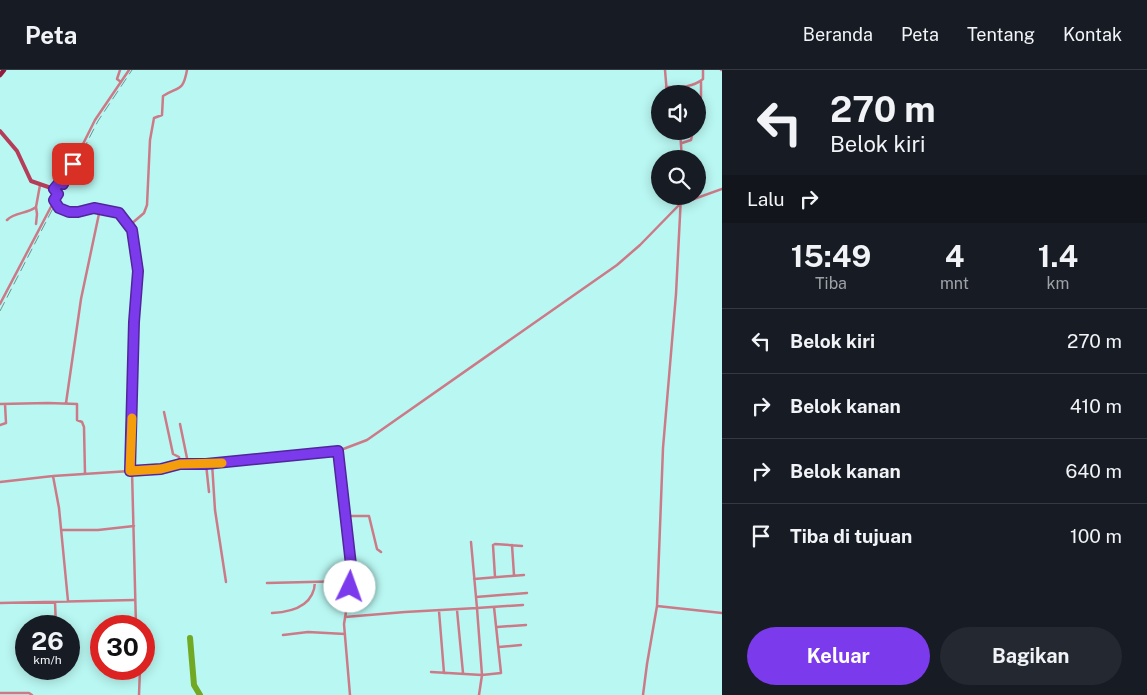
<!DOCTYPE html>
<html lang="id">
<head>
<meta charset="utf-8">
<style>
  :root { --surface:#171b24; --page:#242831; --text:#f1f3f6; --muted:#9ea1a6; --line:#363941; --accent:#7c3aed }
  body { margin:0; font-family:"Public Sans",sans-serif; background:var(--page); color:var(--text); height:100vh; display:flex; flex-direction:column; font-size:19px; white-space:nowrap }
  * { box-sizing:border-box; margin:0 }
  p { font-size:16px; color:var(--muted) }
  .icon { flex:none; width:28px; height:28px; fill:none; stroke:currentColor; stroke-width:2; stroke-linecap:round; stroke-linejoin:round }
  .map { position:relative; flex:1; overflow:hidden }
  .details { display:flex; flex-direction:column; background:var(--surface); width:425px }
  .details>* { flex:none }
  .banner { background:#171b24; color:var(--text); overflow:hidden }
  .tools { position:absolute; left:651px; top:15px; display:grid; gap:10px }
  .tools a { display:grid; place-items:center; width:55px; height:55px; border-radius:50%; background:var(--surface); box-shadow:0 2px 12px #0003; font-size:25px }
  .speed { position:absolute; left:15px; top:545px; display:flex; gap:10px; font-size:25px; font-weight:700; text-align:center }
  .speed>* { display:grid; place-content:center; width:65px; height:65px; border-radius:50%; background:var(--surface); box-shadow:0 2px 12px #0003; line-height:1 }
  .speed small { font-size:12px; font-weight:400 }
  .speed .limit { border:8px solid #d22; background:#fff; color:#111 }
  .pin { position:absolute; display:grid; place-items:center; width:42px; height:42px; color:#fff; margin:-21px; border-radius:10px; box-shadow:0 2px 8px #0006 }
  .me { position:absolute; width:55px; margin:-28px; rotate:3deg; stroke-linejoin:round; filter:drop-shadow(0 0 4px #0008) }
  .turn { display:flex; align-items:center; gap:18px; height:105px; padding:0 25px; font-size:22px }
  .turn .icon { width:65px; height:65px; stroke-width:2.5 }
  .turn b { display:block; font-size:35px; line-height:42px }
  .then { display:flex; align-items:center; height:48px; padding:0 25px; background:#0003; gap:10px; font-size:19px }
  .eta { display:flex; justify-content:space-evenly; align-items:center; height:85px; text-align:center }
  .eta b { font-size:30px; font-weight:700; line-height:35px }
  .button { display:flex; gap:10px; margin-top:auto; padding:10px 25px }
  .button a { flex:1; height:58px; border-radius:30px; background:var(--accent); color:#fff; font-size:20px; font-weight:700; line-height:58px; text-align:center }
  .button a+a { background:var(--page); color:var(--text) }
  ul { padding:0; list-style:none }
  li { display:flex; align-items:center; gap:15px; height:65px; padding:0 25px; border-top:1px solid var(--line) }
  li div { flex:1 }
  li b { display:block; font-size:19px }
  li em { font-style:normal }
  header { display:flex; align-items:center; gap:30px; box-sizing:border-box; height:70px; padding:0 25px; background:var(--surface); border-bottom:1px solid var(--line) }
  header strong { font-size:24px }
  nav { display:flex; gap:28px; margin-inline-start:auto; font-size:18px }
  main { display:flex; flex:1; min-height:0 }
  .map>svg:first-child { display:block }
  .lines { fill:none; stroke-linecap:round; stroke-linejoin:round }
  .river { stroke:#72a924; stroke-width:6 }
  .street { stroke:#cc7a87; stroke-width:2.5 }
  .secondary { stroke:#b53d59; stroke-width:4 }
  .primary { stroke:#931b3e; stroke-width:4.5 }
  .rail { stroke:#699592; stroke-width:1; stroke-dasharray:10 5; stroke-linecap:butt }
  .route-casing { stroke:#51269a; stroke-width:12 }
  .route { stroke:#7c3aed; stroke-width:9 }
  .slow { stroke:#f59e0b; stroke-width:9 }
</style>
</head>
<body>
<header>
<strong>Peta</strong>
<nav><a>Beranda</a><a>Peta</a><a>Tentang</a><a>Kontak</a></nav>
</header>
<main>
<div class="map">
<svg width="722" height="625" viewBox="0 0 722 625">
  <rect width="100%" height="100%" fill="#b9f7f2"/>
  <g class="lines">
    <path class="river" d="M190,568L194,615L200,625"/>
    <path class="street" d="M120,0L117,9L121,12
      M665,0L667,24
      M721,0H722
      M666,17C679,17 692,18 703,9V0
      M698,30L701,27V11
      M680,61L682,89
      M682,73L691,70L693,61
      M54,119L59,113L63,114L95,50L129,0
      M54,130L59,138L69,142H78L94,138L119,143L132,159L138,201L134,252L130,401
      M36,137L37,144L36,154
      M7,150C15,142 27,144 36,137L40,115
      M130,155L144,143L147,135L150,70L154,48L162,45L163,26C179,16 183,22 187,0
      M0,234L54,131
      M66,333L81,229L100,139
      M0,334L48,333L77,334V350L82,352L84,357L85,404
      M164,342L173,384L179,387L180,394
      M180,354L188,393
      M0,355L6,353L5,334
      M338,381L367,370L617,195L640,175L680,134L722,119
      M212,393L215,440L226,512
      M206,394L209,422
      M132,401L136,556
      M53,406L59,438L68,531
      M0,412L53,406L161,399L180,394H206L338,381L351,495V511L344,554L350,625
      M346,446H369L377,479L381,482
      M61,460H98L134,456
      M471,472L477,538L523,535
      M512,475L514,505
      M495,507L493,475L495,474L522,476
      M474,509L524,505
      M267,513L350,511
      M476,527L527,523
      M55,532L56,556
      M0,533L134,530
      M657,536L722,543
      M457,540L463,603
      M439,541L444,603
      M272,543C292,542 314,536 315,512
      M345,547L405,542L477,538L482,605L479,625
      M497,557L526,555
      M283,565L308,562L345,564
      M499,577L521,575
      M431,602L482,605L501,603L494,537
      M0,623H29L32,625
      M139,625L140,599
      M643,625L647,594L657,536L663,378L676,224L681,126"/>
    <path class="secondary" d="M0,61L17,81L31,111L54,119L57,122L54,130"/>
    <path class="primary" d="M0,5L4,0"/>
    <path class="rail" d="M0,241L98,51L132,0"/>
  </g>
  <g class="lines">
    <defs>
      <path id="route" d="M73,94L63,114L59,113L54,119L58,124L54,130L59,138L69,142H78L94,138L119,143L132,160L138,201L134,252L130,401L161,399L180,394H206L338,381L351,495L350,517"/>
    </defs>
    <use href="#route" class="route-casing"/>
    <use href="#route" class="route"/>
    <path class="slow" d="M132,348L130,401L161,399L180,394L222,393"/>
  </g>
</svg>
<div class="tools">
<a><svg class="icon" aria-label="sound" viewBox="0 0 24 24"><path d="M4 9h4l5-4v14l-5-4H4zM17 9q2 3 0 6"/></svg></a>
<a><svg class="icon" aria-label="search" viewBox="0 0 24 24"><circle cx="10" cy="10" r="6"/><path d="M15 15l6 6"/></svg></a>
</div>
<div class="speed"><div>26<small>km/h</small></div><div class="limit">30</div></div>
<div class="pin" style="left:73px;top:94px;background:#d93025"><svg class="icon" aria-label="arrive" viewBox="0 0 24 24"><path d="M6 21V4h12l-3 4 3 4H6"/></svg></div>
<svg class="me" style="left:350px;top:517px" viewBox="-20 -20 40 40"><circle r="19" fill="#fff"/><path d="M0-13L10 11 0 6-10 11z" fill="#7c3aed"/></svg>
</div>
<section class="details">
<div class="banner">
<div class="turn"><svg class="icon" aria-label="left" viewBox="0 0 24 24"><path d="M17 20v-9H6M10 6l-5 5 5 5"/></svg><div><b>270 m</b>Belok kiri</div></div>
<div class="then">Lalu<svg class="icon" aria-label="right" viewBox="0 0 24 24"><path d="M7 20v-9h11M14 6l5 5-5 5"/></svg></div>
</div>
<div class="eta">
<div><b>15:49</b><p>Tiba</p></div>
<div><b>4</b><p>mnt</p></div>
<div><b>1.4</b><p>km</p></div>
</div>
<ul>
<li><svg class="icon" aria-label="left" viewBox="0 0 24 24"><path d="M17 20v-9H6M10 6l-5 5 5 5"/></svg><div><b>Belok kiri</b></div><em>270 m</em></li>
<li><svg class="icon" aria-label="right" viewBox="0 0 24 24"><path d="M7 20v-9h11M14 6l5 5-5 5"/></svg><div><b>Belok kanan</b></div><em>410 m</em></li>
<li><svg class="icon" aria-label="right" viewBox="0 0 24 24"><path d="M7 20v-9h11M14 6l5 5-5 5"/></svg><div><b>Belok kanan</b></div><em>640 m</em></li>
<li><svg class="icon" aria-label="arrive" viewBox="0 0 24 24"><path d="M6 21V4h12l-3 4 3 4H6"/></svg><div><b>Tiba di tujuan</b></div><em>100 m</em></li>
</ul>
<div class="button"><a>Keluar</a><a>Bagikan</a></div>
</section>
</main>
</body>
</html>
